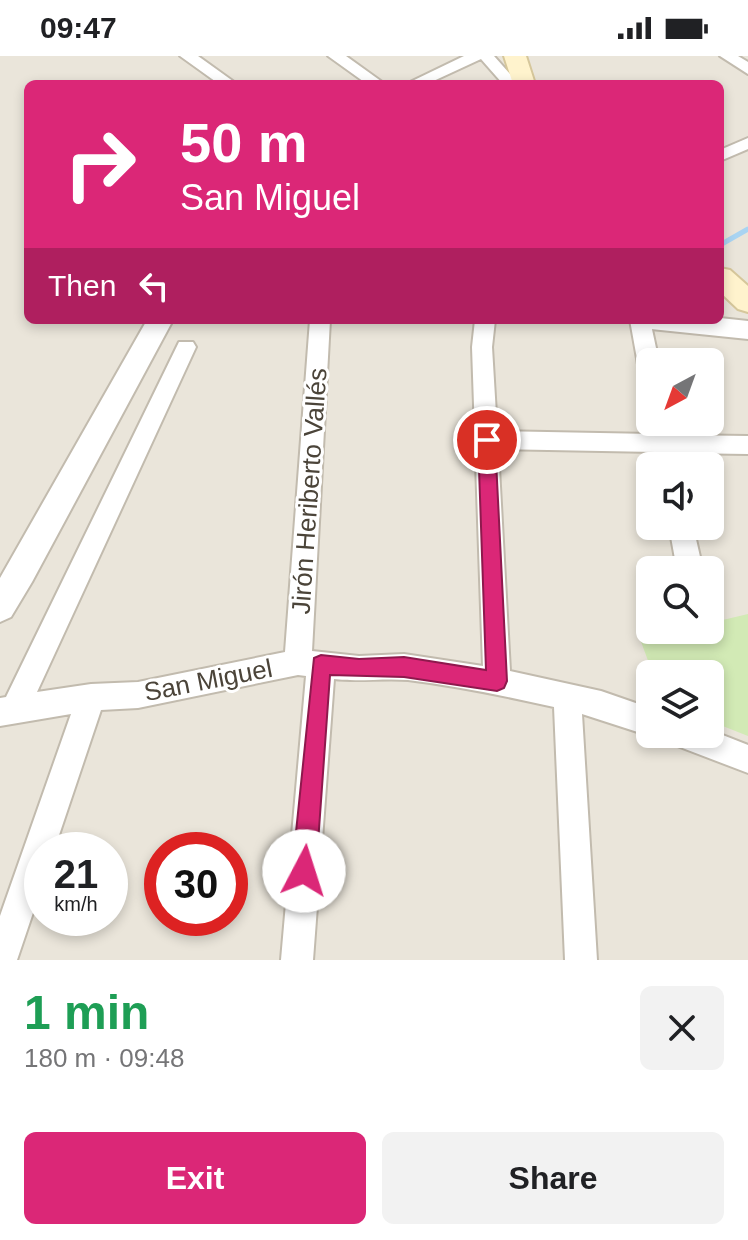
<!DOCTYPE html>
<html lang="en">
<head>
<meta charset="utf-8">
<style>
  :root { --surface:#fff; --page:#f2f2f2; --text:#202124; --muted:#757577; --accent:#db2777 }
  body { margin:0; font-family:Arial,sans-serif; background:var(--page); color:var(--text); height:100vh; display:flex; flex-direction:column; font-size:30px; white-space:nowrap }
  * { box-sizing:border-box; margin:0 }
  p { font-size:26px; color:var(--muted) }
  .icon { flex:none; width:44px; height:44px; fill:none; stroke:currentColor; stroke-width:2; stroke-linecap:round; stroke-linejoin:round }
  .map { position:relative; height:904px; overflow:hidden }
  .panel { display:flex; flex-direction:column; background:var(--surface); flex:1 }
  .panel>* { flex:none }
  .banner { position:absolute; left:24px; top:24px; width:700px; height:244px; border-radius:12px; box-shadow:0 4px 12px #0003; background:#db2777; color:#fff; overflow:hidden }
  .needle { width:52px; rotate:221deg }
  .controls { position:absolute; left:636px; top:292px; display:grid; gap:16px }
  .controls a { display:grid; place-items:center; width:88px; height:88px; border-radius:12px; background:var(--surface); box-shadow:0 4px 12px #0003; font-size:40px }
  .speed { position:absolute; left:24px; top:776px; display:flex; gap:16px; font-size:40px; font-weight:700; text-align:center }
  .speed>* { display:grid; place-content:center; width:104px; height:104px; border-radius:50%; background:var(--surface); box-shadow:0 4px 12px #0003; line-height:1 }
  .speed small { font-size:20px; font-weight:400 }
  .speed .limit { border:12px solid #d22; background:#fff; color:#111 }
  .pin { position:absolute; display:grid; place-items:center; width:68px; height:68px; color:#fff; margin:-34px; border:4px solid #fff; border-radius:50%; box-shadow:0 2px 8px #0007 }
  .me { position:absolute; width:88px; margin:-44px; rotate:5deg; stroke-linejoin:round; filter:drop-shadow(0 0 6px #0008) }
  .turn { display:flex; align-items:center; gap:28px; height:168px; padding:0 24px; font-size:36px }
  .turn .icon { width:104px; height:104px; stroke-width:2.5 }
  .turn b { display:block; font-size:56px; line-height:68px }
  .then { display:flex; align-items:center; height:76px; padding:0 24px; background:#0003; gap:16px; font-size:30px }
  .round { display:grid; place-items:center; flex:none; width:84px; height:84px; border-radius:12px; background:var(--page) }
  .overview { display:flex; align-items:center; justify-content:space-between; height:136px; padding:0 24px }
  h1 { font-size:48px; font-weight:700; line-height:60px; color:#1e9e55 }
  .action { display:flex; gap:16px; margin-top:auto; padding:16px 24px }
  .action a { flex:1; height:92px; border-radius:12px; background:var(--accent); color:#fff; font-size:32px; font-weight:700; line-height:92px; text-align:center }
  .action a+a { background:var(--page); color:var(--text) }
  .status { display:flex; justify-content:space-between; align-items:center; height:56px; padding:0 40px; background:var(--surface); direction:ltr }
  .status svg { height:22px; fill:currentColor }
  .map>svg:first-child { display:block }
  .residential { fill:#eae5da; fill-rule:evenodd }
  .green { fill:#d2eab5 }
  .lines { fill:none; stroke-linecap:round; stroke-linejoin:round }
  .stream { stroke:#a9d4f2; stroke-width:5 }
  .minor-casing { stroke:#c2bbae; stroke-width:4 }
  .tertiary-casing { stroke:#c2bbae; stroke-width:4 }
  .secondary-casing { stroke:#d6c79b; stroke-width:4 }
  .minor { fill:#fff; fill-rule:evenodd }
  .tertiary { fill:#fff; fill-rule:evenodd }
  .secondary { fill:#fff3cd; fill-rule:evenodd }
  .route { fill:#db2777; stroke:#8e194d; stroke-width:2 }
  .labels { text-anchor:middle; stroke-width:6; stroke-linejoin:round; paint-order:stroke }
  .street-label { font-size:26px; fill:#4b4439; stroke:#fff }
</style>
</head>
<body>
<div class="status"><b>09:47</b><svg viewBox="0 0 49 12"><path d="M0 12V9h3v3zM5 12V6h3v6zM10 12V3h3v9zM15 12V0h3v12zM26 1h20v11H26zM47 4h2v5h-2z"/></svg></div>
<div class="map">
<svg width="748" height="904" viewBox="0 0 748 904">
  <rect width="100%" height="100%" fill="#f6f3ec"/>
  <path class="residential" d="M0,0H748V904H0ZM28,28H720V264H28ZM650,306H710V366H650ZM650,410H710V470H650ZM650,514H710V574H650ZM650,618H710V678H650ZM42,794H110V862H42ZM162,794H230V862H162Z"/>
  <path class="green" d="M748,558V680L710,665V618H653L640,583L678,574H710V567Z"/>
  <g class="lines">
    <path class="stream" d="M720,189L748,173"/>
    <defs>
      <path id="minor" d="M180,0H198L237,28H219Z
        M328,0H346L385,28H367Z
        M464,0H494L519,28H503L481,3L427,28H406Z
        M720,0H738L748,6V18Z
        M748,82V93L720,105V94Z
        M310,264H330L312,595L359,600L404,598L483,610L472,291L475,264H495L492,291L497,375L652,378L650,366H672L675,379L748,380V398L678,397L681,410H657L655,396L498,393L510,615L601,635L650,652V678H655L650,680L582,658L597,904H565L554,651C505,640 457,630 408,624C383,622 358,626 334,623L313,904H281L306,620L298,619L138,652L101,654L54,794H42V830L17,904H0V860L71,658L0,670V642L6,641L179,286H193L196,291L37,636L91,628L138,626L285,596Z
        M630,264H650L659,306H650V322L642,320L639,314Z
        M669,470H693L703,514H677Z
        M710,674L748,689V717L672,688L668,678H710Z"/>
      <path id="tertiary" d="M720,262L748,265V283L651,273L642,270L638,264Z
        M147,264H173L32,526L11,561L0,566V522Z"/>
      <path id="secondary" d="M504,0H526L535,28H513Z
        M720,212L730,214L748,230V256L738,253L720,236Z"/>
    </defs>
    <use href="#minor" class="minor-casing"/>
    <use href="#tertiary" class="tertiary-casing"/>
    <use href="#secondary" class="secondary-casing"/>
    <use href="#minor" class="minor"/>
    <use href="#tertiary" class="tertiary"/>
    <use href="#secondary" class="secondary"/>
  </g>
  <path class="route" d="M487,377L495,384L507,625L504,632L497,635L404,621L330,619L316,815L312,824L304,827L295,824L292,815L314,602L321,599L359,603L404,601L486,614L478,384Z"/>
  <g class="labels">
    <g class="street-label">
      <text transform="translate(309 435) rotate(-86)" y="9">Jirón Heriberto Vallés</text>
      <text transform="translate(208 624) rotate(-11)" y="9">San Miguel</text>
    </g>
  </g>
</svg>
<div class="controls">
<a><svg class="needle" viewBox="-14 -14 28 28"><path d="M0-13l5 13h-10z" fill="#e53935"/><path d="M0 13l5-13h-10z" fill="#757577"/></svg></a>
<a><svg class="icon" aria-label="sound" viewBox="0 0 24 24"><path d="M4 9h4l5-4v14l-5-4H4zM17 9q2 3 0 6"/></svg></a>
<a><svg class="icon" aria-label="search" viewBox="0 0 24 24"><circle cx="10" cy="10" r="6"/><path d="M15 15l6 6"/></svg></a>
<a><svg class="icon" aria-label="layers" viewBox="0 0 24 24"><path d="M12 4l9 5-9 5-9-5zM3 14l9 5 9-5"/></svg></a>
</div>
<div class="speed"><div>21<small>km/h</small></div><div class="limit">30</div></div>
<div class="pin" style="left:487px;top:384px;background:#d93025"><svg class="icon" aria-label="arrive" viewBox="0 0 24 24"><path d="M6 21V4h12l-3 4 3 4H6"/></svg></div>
<svg class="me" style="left:304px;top:815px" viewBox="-20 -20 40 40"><circle r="19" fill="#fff"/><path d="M0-13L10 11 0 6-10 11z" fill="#db2777"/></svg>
<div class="banner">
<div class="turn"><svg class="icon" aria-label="right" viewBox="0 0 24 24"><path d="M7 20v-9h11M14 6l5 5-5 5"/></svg><div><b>50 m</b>San Miguel</div></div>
<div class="then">Then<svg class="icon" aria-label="left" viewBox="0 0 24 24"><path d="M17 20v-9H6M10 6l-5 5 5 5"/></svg></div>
</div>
</div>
<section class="panel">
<div class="overview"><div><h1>1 min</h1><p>180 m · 09:48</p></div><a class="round"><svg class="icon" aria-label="close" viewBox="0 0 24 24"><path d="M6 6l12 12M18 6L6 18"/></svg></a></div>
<div class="action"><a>Exit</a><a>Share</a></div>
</section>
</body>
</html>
